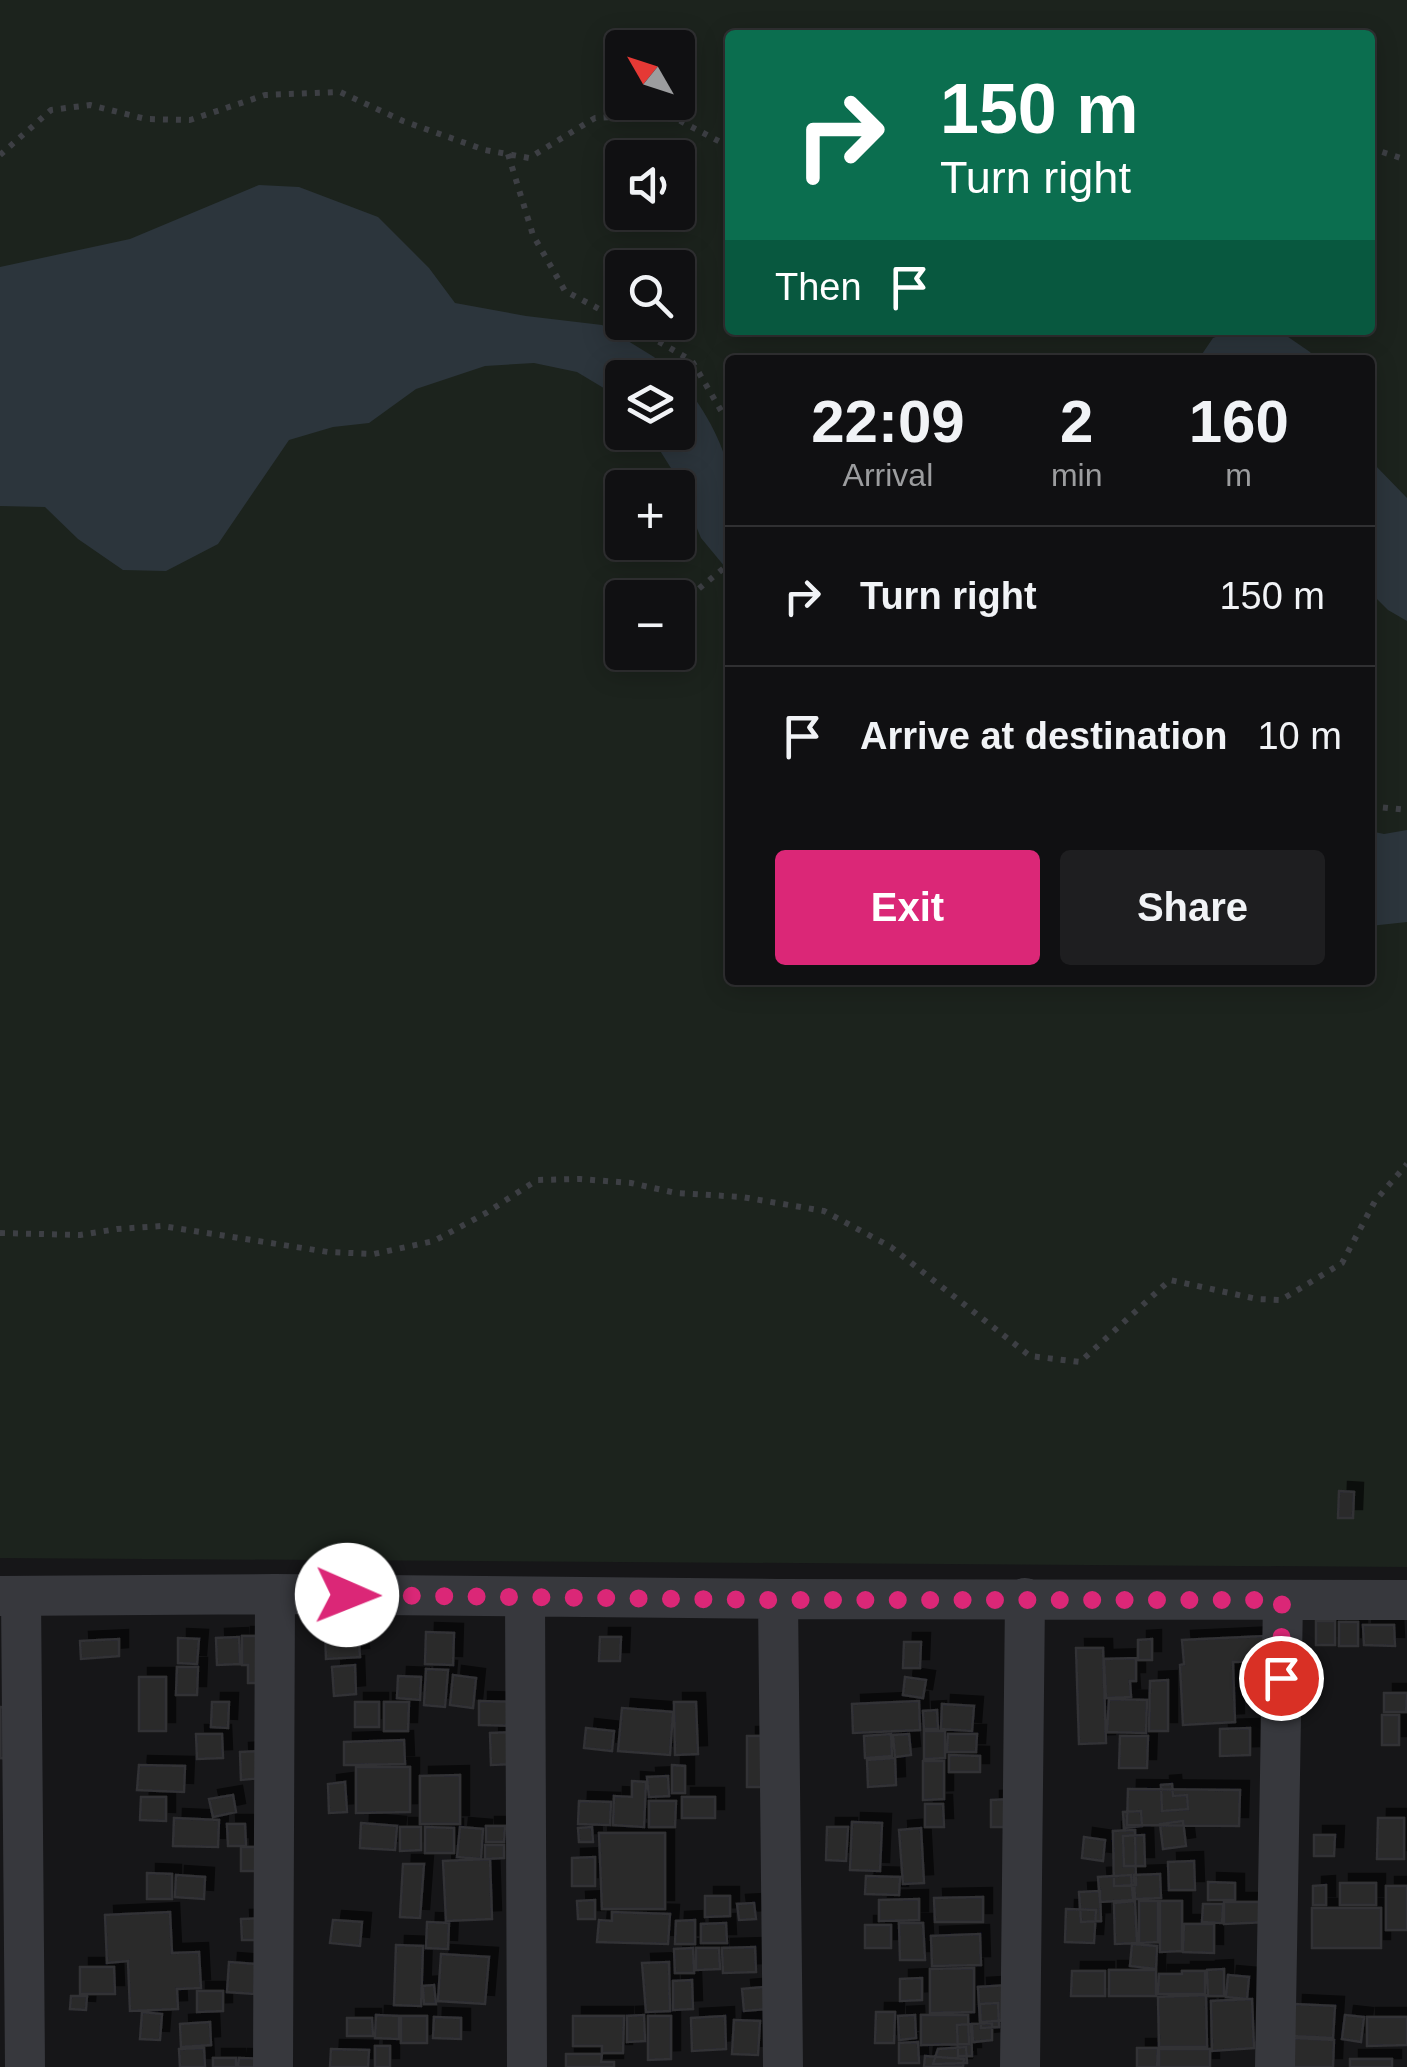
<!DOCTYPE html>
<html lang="en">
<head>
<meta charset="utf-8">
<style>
  :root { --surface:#101012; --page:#1e1e20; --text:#f1f3f6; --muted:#9c9d9f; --line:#303032; --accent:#db2777 }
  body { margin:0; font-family:Helvetica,sans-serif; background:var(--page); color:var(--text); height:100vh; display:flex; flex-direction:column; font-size:38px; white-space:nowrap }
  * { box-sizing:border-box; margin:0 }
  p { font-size:32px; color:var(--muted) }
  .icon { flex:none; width:55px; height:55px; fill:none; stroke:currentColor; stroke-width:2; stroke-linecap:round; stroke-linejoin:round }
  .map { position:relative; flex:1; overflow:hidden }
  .sheet { position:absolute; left:725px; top:355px; width:650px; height:630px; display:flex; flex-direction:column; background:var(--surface); border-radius:10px; box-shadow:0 5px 25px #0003,0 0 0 2px var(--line) }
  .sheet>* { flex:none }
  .hud { position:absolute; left:725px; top:30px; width:650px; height:305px; border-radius:10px; box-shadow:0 5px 25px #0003,0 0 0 2px var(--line); background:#0b6e4f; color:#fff; overflow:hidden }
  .needle { width:65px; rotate:309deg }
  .buttons { position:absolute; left:605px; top:30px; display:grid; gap:20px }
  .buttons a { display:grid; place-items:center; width:90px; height:90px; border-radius:10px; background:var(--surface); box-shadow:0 5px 25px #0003,0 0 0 2px var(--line); font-size:50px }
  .pin { position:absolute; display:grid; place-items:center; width:85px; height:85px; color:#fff; margin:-42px; border:5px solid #fff; border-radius:50%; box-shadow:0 2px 10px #0007 }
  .me { position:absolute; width:110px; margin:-55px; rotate:91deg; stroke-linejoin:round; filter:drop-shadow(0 0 8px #0008) }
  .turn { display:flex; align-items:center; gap:35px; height:210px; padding:0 50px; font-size:45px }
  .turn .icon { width:130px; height:130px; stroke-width:2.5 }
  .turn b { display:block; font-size:70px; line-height:85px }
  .then { display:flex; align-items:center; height:95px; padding:0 50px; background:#0003; gap:20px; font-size:38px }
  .eta { display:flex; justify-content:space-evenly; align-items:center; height:170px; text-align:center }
  .eta b { font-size:60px; font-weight:800; line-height:70px }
  .action { display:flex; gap:20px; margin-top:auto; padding:20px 50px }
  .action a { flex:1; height:115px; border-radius:10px; background:var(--accent); color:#fff; font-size:40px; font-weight:800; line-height:115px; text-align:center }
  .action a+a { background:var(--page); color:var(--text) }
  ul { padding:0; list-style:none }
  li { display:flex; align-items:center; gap:30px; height:140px; padding:0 50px; border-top:2px solid var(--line) }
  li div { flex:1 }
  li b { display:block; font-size:38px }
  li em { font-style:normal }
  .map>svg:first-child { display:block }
  .green { fill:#1c231d; fill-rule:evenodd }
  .water { fill:#2c353c }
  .building { fill:#29292c; stroke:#303034; stroke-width:2.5; filter:url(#shadow) }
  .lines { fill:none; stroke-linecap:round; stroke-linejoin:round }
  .path { stroke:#3d3f44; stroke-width:6; stroke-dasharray:5 8; stroke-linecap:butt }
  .street { stroke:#37383d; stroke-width:40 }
  .route { stroke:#db2777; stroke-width:18; stroke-dasharray:0 32.4 }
</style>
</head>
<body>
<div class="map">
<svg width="1407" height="2067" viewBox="0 0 1407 2067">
  <defs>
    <filter id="shadow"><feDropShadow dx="9" dy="-9" stdDeviation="0" flood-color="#0009"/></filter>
  </defs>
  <rect width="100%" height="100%" fill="#161618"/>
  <path class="green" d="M0,0H1407V1567L0,1558ZM730,35H1370V330H730ZM622,48H678V102H622ZM622,158H678V212H622ZM622,268H678V322H622ZM730,360H1370V980H730ZM622,378H678V432H622ZM622,488H678V542H622ZM622,598H678V652H622Z"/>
  <path class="water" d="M259,185L299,187L378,217L429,268L455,303L526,316L602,325L654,357L676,377L622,378V399L577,372L534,363L485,366L416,389L369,423L333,427L289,440L218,544L166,571L123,570L78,539L45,507L0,506V267L130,239Z
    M1234,330H1278L1310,352L1316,360H1198L1213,338Z
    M678,379C701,401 725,445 730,477C734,504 730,545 730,573L701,538L674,473L649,433L678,432Z
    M1370,457L1373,463L1407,498V621L1388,610L1370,592Z
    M1407,830V922L1370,926V831L1384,834Z"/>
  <path class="building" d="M1339,1491L1354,1492L1353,1518H1338Z
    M1316,1621H1335V1645H1316Z
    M1339,1622H1358V1646H1339Z
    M1363,1625H1394L1395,1646L1364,1645Z
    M358,1626L360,1657L326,1659L325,1627Z
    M426,1632L454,1633L453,1665L425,1664Z
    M242,1636H269V1683H248V1665H242Z
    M1265,1636L1266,1661L1233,1662L1235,1722L1183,1725L1180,1665L1184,1664L1182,1640Z
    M239,1637L240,1664L217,1665L216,1638Z
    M600,1637H621L620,1661H599Z
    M178,1638L199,1639L197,1664L178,1663Z
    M119,1639V1656L81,1659L80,1641Z
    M1152,1639V1660H1138V1640Z
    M904,1642H921L920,1668H903Z
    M1076,1648H1103L1106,1743L1079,1744Z
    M1136,1658V1681H1130L1131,1697L1106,1698L1104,1659Z
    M355,1665L356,1694L334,1696L332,1667Z
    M177,1667H198L197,1695H176Z
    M426,1669L448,1670L445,1707L424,1705Z
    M453,1675L476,1678L473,1708L450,1705Z
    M398,1676L421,1677L420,1700L397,1698Z
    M139,1677H166V1731H139Z
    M905,1677L926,1680L923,1698L903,1695Z
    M1168,1680V1731H1149L1150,1681Z
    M1384,1693H1407L1406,1712H1384Z
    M1109,1699L1147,1700L1146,1733L1107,1732Z
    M479,1701L516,1702V1726L479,1725Z
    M919,1701L920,1730L853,1733L852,1704Z
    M212,1702H229L228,1728L211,1727Z
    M355,1702H379V1727H355Z
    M384,1702H409L408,1731H384Z
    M674,1702H696L698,1754L675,1755Z
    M942,1704L974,1706L972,1731L941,1729Z
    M0,1707L16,1708L13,1759L0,1758Z
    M622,1708L673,1712L670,1755L618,1751Z
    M937,1710L938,1729H924L923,1711Z
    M1382,1715H1399V1745H1382Z
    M586,1728L614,1731L612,1751L584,1748Z
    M1250,1728V1755L1220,1756V1729Z
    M924,1731H945V1758L924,1759Z
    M515,1732L517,1764L491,1765L490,1733Z
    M196,1734H222L223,1758L197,1759Z
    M891,1734L892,1756L865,1758L864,1736Z
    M909,1734L911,1755L895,1757L893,1735Z
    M948,1734H977L976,1752H947Z
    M747,1736H768V1787H747Z
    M1120,1736H1148L1147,1768H1119Z
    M404,1740L405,1764L344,1765V1742Z
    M260,1751L262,1778L241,1780L240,1752Z
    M949,1755L980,1756V1772H949Z
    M895,1758L896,1785L868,1787L867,1760Z
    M923,1761H944V1799L923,1800Z
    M139,1765L185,1766L184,1792L137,1790Z
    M672,1765L685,1766V1793H672Z
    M356,1767H410V1812L356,1813Z
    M460,1775V1824H420V1776Z
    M668,1776L669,1796L649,1797L647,1777Z
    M632,1781L646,1782L644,1827L613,1825L614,1796L632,1797Z
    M345,1782L347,1812L329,1813L328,1784Z
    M1172,1784L1173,1796L1187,1795L1188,1809L1162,1811L1161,1785Z
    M1128,1789L1240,1790L1239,1826L1127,1825Z
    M233,1795L236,1812L213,1817L209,1799Z
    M141,1797H166V1821L140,1820Z
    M682,1797H715V1818H682Z
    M1012,1799V1827H991V1800Z
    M579,1801L611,1802L610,1825L578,1824Z
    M649,1801H676L675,1827H649Z
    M925,1804H943L944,1827H925Z
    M1141,1811L1142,1826L1124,1828L1123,1812Z
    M174,1818L219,1820L218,1847L173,1846Z
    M1378,1818H1404V1859H1377Z
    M1183,1821L1186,1846L1163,1849L1160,1824Z
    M852,1822L882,1823L880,1871L850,1870Z
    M361,1823L397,1826L395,1850L360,1848Z
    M227,1824H245L246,1846H228Z
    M486,1826H505L504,1842H486Z
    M400,1827H421V1850L400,1851Z
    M425,1827L454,1828V1853H425Z
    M460,1827L483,1829L481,1859L457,1857Z
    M592,1827L593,1842H579L578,1828Z
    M827,1827H848L846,1861L826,1860Z
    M921,1828L924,1883L903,1884L899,1830Z
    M1135,1830L1136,1885L1114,1886L1113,1831Z
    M599,1833H665V1909H602Z
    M1144,1835L1145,1866H1124L1123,1836Z
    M1314,1835H1335L1334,1856H1314Z
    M1084,1837L1105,1840L1103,1861L1082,1858Z
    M485,1845H504V1858L485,1859Z
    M241,1847H263V1871H241Z
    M595,1857V1886H572V1858Z
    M490,1859L492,1919L446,1921L443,1861Z
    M1194,1861L1195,1890H1169L1168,1862Z
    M403,1864H424L420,1918L400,1917Z
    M147,1873L172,1874V1899H147Z
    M1160,1874L1161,1898L1135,1899L1134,1875Z
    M176,1875L205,1877L204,1899L175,1897Z
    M1131,1875L1133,1900L1100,1902L1098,1877Z
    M866,1876L900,1877L899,1895L865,1894Z
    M1208,1882L1235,1883V1900H1208Z
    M1340,1883H1376V1905H1340Z
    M1326,1885V1905H1313V1886Z
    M1386,1886H1407V1930H1386Z
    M1100,1891L1101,1921L1081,1922L1079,1892Z
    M705,1896H730V1916L705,1917Z
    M983,1897V1922H935L934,1898Z
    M919,1899V1920L879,1921V1900Z
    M595,1900V1919H578L577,1901Z
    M1135,1901L1137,1943L1115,1944L1114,1903Z
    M1139,1901H1158V1942L1139,1943Z
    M1160,1901H1182V1951L1160,1952Z
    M1224,1902H1268V1922L1224,1924Z
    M754,1903L756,1919L739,1920L737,1904Z
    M1203,1904H1223L1222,1923L1202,1922Z
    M1312,1908H1381V1948H1312Z
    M1066,1909L1096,1910L1094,1943L1065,1942Z
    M170,1912L172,1953L199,1952L201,1988L177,1989L178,2009L130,2011L128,1961L107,1963L105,1915Z
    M612,1912L670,1914L668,1944L597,1942L599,1920L612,1921Z
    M266,1918V1940H242L241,1919Z
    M333,1920L362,1922L360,1946L330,1943Z
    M695,1920V1944H675L676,1921Z
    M427,1922L449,1923L448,1949L426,1948Z
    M726,1923L727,1943H701V1924Z
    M899,1923H923L925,1960H900Z
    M1184,1924H1214V1953L1183,1952Z
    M865,1925H891V1948H865Z
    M980,1934L981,1965L932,1966L931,1936Z
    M1132,1944L1157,1946L1156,1969L1130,1966Z
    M396,1945L423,1946L421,2006L394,2005Z
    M755,1947L756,1972L723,1973L722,1948Z
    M693,1948L694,1973H675L674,1949Z
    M696,1948H719L720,1969L696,1970Z
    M441,1954L489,1957L485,2004L438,2001Z
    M229,1962L256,1964L254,1994L227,1992Z
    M669,1962L670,2011L646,2012L642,1963Z
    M80,1967H114L115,1994H80Z
    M974,1968V2012L930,2013V1969Z
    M1224,1969V1996H1208L1207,1970Z
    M1109,1970H1156V1996H1109Z
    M1072,1971H1105V1996H1071Z
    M1182,1971H1205V1994H1158L1159,1974H1182Z
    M1228,1975L1249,1977L1247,1999L1226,1997Z
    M922,1978V2000L900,2001V1979Z
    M692,1980L693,2009L673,2010V1981Z
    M434,1985L436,2004H424L423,1986Z
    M1009,1985L1011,2020L980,2022L978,1987Z
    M765,1987L767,2009L744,2011L742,1989Z
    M197,1991H223V2011L197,2012Z
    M1206,1995L1207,2047H1159L1158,1997Z
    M71,1996H87L86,2010L70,2009Z
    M1252,1999L1254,2048L1212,2051L1211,2001Z
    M998,2003L999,2027L981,2028L980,2004Z
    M1294,2004L1335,2006L1333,2038L1293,2036Z
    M142,2012L162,2014L160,2040L140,2039Z
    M876,2012H895L894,2043H875Z
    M376,2015L399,2016V2039L375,2038Z
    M644,2015L645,2041L627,2042V2016Z
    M915,2015L916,2038L899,2040L898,2016Z
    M921,2015H968L969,2044L921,2045Z
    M1345,2015L1364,2017L1361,2042L1342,2039Z
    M401,2016H427V2043H401Z
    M573,2016H624L623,2053H602V2046H573Z
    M648,2016H671V2059L648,2060Z
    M725,2016L726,2049L692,2051L691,2018Z
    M434,2017L461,2018V2039L433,2038Z
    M1367,2017H1407V2045L1367,2046Z
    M347,2018H372L373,2036H347Z
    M734,2020L760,2021L758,2055L732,2054Z
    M210,2022L211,2045L181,2047L180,2024Z
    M992,2023V2040L973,2042L972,2024Z
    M971,2024L972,2056H958L957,2025Z
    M1293,2038L1334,2040L1333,2067H1292Z
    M918,2042L919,2063H899V2043Z
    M375,2046H390V2067H375Z
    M966,2047L967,2063L933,2064L938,2049Z
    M204,2048L205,2067H180L179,2049Z
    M1137,2048H1158L1157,2067H1137Z
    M331,2049L369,2050L368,2067H330Z
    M1159,2049H1210V2067H1159Z
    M566,2054H602L601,2062H614V2067H566Z
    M925,2056L964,2059L963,2067H924Z
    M213,2058H236V2067H213Z
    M239,2058L268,2059V2067H238Z
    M1350,2059H1392V2067H1350Z"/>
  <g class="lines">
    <path class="path" d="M1370,148L1407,160
      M508,154L533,235L565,291L622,321
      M0,155L51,110L90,105L146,119L190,120L265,95L340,92L403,121L485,150L529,158L595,118L667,114L730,147
      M625,322L692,361L723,414L730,422
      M679,605L730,563
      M1370,806L1407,810
      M0,1233L80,1235L117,1229L162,1226L328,1252L374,1254L434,1241L486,1213L537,1180L580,1179L631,1183L676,1193L742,1197L824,1211L891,1247L1030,1356L1080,1362L1170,1280L1257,1299L1281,1300L1342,1263L1375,1201L1407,1164"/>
    <path class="street" d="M0,1596L275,1594L778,1599L1407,1600
      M21,1596L25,2067
      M525,1598L527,2067
      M778,1599L783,2067
      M273,2067L275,1594
      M1020,2067L1025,1598
      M1275,2067L1283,1600"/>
  </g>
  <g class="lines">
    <path class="route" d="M347,1595L778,1600H1282L1281,1678"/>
  </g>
</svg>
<div class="buttons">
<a><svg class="needle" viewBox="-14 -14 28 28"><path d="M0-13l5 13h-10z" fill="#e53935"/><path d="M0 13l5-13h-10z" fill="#9c9d9f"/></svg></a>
<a><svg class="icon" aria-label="sound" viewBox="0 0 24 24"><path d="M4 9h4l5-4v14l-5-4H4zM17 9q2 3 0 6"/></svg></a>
<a><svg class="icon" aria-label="search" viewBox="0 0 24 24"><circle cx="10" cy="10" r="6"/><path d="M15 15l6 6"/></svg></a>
<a><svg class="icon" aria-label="layers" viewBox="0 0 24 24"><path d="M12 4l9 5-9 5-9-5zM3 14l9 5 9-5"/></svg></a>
<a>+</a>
<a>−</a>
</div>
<div class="pin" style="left:1281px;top:1678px;background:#d93025"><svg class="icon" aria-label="arrive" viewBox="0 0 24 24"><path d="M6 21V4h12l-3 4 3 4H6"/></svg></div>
<svg class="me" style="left:347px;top:1595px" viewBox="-20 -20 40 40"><circle r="19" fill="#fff"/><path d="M0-13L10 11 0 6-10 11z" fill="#db2777"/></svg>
<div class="hud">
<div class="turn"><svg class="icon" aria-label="right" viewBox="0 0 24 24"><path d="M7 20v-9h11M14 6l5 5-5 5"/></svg><div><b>150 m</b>Turn right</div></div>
<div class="then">Then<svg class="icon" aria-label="arrive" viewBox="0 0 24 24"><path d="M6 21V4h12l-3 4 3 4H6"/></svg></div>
</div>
<section class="sheet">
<div class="eta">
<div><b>22:09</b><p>Arrival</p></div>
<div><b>2</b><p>min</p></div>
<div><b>160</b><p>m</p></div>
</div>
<ul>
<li><svg class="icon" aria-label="right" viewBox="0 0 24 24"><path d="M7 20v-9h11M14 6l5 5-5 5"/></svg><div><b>Turn right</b></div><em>150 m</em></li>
<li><svg class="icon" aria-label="arrive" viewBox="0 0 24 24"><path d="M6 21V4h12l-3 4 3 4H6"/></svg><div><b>Arrive at destination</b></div><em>10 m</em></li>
</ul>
<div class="action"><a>Exit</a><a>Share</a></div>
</section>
</div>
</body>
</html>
